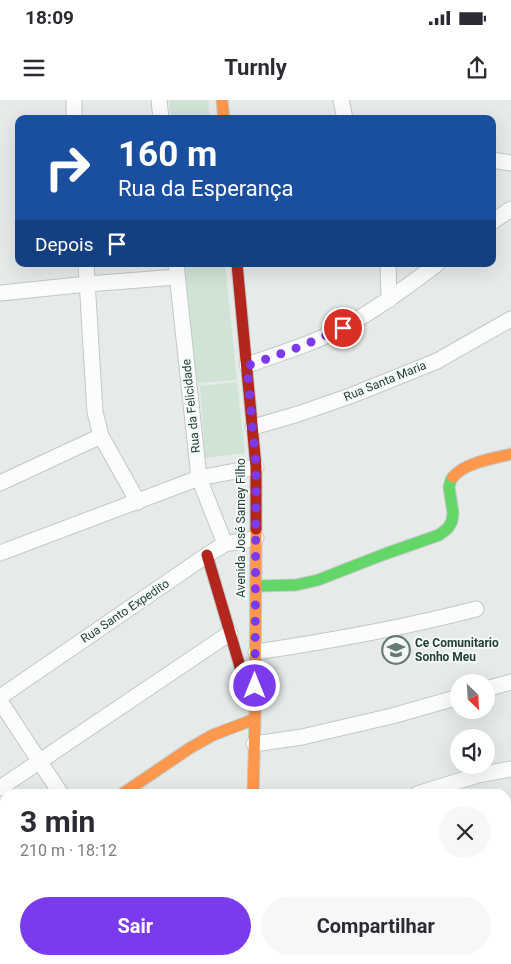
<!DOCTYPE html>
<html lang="pt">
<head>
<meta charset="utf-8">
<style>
  :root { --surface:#fff; --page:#f7f7f7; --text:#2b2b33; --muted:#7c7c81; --accent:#7c3aed }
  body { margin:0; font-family:Roboto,sans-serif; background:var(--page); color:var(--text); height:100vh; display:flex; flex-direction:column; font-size:19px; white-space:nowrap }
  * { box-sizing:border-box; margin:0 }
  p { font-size:16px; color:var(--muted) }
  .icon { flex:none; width:28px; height:28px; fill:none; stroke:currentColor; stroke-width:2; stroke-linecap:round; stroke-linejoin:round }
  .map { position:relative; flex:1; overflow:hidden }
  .side { position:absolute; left:0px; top:689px; width:511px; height:176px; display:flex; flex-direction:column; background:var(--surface); border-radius:15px 15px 0 0; box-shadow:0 5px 20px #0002 }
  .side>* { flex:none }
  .hud { position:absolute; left:15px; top:15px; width:481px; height:152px; border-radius:10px; box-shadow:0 5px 20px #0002; background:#1a4fa0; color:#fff; overflow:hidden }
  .needle { width:32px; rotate:155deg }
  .controls { position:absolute; left:450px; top:574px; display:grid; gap:10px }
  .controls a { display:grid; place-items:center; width:45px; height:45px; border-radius:50%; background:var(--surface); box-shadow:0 5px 20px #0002; font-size:25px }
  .pin { position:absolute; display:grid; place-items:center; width:42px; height:42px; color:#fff; margin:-21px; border:2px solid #fff; border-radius:50%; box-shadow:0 1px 5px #0007 }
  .me { position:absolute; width:55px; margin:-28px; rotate:0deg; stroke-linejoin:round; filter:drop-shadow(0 0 4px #0008) }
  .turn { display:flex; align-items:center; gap:18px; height:105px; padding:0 20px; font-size:22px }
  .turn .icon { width:65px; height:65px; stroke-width:2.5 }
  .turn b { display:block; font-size:35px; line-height:42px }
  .then { display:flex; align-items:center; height:48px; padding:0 20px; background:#0003; gap:10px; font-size:19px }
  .round { display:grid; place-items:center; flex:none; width:52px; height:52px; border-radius:26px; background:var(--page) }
  .overview { display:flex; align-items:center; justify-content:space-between; height:85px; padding:0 20px }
  h1 { font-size:30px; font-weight:700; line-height:38px }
  .button { display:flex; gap:10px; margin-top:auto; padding:10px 20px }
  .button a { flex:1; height:58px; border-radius:30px; background:var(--accent); color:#fff; font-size:20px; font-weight:700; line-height:58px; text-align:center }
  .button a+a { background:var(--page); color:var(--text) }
  .status { display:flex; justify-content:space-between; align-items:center; height:35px; padding:0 25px; background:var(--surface); direction:ltr }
  .status svg { height:14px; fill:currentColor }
  header { display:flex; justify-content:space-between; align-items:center; height:65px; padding:0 20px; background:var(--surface); font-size:22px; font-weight:700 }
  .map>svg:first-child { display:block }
  .green { fill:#cfe4d5 }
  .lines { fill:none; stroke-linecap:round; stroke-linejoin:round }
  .street-casing { stroke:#c3c8c6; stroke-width:17 }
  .fast-casing { stroke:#c1c9c6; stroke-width:13 }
  .slow-casing { stroke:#c1c9c6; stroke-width:13 }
  .jam-casing { stroke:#c1c9c6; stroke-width:13 }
  .street { stroke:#fbfcfc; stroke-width:15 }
  .fast { stroke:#63d668; stroke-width:11 }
  .slow { stroke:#ff974d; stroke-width:11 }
  .jam { stroke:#b3261e; stroke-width:11 }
  .route { stroke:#7c3aed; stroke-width:9; stroke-dasharray:0 16.2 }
  .labels { text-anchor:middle; stroke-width:4; stroke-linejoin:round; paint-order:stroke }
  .street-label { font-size:12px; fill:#233f37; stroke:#f5faf7 }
  .poi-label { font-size:12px; font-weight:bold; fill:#233f37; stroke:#f5faf7; text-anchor:start }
</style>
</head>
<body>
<div class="status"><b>18:09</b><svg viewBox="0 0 49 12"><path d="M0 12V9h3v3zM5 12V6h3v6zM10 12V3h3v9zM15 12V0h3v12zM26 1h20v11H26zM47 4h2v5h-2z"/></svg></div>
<header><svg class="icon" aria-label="menu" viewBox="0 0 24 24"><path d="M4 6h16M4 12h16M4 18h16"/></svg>Turnly<svg class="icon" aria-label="share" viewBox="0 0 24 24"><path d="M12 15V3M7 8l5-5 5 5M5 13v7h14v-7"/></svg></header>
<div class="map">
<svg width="511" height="864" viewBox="0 0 511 864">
  <rect width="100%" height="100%" fill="#e6ebe9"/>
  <path class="green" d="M169,0H208L210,19H171Z
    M185,164H225L237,280L196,283Z
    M237,282L245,353L205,358L200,286Z"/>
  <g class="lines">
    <defs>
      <path id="street" d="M159,0L161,19
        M341,0L345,19
        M74,19V0
        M492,60L511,63
        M492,122L511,109
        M86,164L95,312L101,336L138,402
        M176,164L199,378L225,444
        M388,164L389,200
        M0,193L88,184L177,177
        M247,265C278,254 315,243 344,227C377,209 407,187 437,164
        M253,327L298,314L350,296L390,280L437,261L511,219
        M0,383L101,336
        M0,453L199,378L256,367
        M256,552C330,541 403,528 476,509
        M486,589L511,582
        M0,597L207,455L225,444L256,438
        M0,601L61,694
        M254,644L302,637L392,616L459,597
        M0,688L230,533
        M417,694L478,675L511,669
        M506,750L511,749
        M0,778L5,774
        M506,846L511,844
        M18,864L24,860
        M160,864L166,860
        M466,864L475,860"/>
      <path id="fast" d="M256,486L296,485L318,480L382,455L439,435L448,428L452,421L453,413L449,387L451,380L453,377"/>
      <path id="slow" d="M222,0L224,19
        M453,377C464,363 494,358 511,354
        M122,694L190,648L213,635L255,619
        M253,694L255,619L256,429
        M274,860L276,864"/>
      <path id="jam" d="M237,164L256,367V429
        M207,455L249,597"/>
    </defs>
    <use href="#street" class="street-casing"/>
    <use href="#fast" class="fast-casing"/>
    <use href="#slow" class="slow-casing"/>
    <use href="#jam" class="jam-casing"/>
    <use href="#street" class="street"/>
    <use href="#fast" class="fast"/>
    <use href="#slow" class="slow"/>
    <use href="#jam" class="jam"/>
  </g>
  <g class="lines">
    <path class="route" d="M255,586L256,366L247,266L302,246L343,228"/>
  </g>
  <defs>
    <symbol id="school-ring" viewBox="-11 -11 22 22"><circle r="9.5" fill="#f5faf7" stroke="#677b75" stroke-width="1.5"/><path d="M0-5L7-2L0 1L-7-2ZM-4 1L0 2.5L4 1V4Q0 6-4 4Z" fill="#677b75"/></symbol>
  </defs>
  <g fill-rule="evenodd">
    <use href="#school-ring" x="380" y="534" width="32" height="32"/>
  </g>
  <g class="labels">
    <g class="street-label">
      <text transform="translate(385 281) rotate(-22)" y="4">Rua Santa Maria</text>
      <text transform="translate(191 306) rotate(-96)" y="4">Rua da Felicidade</text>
      <text transform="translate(241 428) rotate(-90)" y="4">Avenida José Sarney Filho</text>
      <text transform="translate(125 511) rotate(-34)" y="4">Rua Santo Expedito</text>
    </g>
    <g class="poi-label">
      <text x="415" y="547">Ce Comunitario<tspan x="415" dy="14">Sonho Meu</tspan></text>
    </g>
  </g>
</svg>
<div class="controls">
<a><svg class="needle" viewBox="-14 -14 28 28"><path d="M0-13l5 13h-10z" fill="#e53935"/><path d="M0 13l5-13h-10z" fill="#7c7c81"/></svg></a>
<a><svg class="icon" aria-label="sound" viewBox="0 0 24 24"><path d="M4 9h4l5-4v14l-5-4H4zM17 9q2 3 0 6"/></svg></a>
</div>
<div class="pin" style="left:343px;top:228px;background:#d93025"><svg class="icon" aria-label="arrive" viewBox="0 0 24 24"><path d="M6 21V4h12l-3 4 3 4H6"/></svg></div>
<svg class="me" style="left:255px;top:586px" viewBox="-20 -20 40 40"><circle r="17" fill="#7c3aed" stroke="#fff" stroke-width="3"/><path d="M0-11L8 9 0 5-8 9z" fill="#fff"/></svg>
<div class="hud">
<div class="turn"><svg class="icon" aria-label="right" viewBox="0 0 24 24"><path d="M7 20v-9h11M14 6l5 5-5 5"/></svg><div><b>160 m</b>Rua da Esperança</div></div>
<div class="then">Depois<svg class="icon" aria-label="arrive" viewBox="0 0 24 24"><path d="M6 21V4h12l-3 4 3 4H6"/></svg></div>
</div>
<section class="side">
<div class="overview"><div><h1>3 min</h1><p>210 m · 18:12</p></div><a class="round"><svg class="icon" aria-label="close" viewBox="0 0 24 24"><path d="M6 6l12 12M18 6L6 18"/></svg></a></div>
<div class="button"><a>Sair</a><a>Compartilhar</a></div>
</section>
</div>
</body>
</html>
